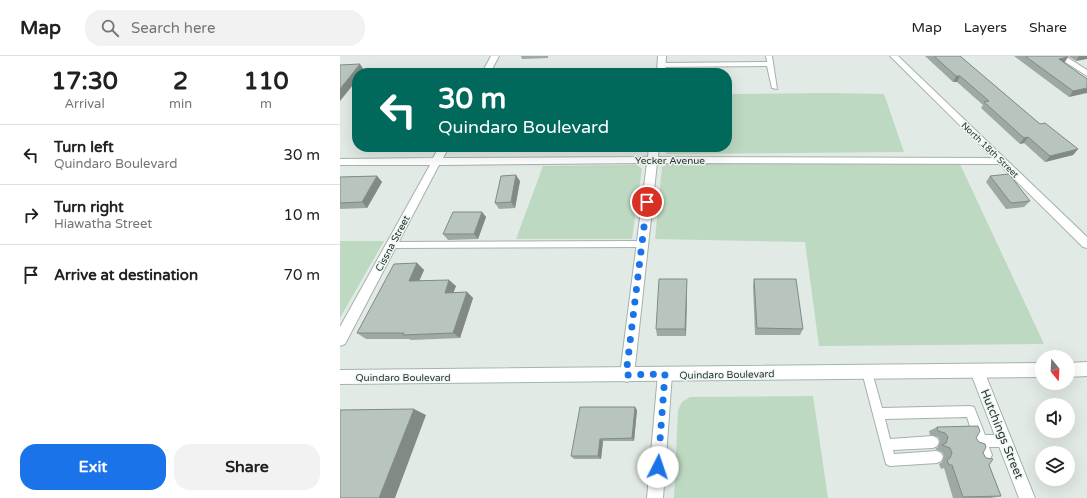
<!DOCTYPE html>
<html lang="en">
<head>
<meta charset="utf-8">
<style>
  :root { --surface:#fff; --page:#f2f2f2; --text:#202124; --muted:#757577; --line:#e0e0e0; --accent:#1a73e8 }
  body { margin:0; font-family:"Varela Round",sans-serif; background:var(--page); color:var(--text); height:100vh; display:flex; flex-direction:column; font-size:15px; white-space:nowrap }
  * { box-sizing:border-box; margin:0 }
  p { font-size:13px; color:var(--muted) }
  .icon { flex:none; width:22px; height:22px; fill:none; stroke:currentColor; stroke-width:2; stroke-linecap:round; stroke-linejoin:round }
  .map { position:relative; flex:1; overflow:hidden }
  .sheet { display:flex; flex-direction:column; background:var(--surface); width:340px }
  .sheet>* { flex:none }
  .banner { position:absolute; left:12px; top:12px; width:380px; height:84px; border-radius:16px; box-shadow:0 4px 16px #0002; background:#00695c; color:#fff; overflow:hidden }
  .needle { width:26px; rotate:162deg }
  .controls { position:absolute; left:695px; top:294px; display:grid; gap:8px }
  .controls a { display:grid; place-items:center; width:40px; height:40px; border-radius:50%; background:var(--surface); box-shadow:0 4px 16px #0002; font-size:20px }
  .pin { position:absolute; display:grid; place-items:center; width:34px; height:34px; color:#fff; margin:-17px; border:2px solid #fff; border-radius:50%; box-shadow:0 1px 4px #0007 }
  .me { position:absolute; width:44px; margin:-22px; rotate:4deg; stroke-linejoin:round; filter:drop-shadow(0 0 3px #0008) }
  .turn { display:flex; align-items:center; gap:14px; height:84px; padding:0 20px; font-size:18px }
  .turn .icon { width:52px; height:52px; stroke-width:2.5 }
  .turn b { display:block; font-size:28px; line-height:34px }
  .eta { display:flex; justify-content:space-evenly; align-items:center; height:68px; text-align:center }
  .eta b { font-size:24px; font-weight:800; line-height:28px }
  .primary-button { display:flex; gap:8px; margin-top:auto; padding:8px 20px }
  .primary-button a { flex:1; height:46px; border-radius:16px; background:var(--accent); color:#fff; font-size:16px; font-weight:800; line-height:46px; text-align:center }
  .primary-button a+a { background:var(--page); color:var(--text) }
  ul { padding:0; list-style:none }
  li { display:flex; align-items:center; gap:12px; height:60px; padding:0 20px; border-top:1px solid var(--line) }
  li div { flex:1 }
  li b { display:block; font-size:15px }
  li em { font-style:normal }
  header { display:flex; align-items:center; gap:24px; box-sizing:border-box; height:56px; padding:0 20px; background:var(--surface); border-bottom:1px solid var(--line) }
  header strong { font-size:19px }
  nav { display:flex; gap:22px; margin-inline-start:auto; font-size:14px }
  .search { width:280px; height:36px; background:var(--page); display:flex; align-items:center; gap:10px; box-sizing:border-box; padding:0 14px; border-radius:16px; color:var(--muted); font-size:15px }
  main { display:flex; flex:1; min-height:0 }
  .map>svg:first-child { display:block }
  .green { fill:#bdd9c1 }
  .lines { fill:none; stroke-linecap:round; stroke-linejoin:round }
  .service-casing { stroke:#a5b1ab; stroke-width:2 }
  .minor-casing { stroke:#a5b1ab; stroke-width:2 }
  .secondary-casing { stroke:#a2b5ac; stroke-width:2 }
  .service { fill:#fff; fill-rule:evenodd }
  .minor { fill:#fff; fill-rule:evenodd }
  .secondary { fill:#fff; fill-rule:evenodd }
  .wall { fill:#9ea9a3 }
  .shaded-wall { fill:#818a85 }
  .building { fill:#b8c5be; stroke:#818a85 }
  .route { stroke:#1a73e8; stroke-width:7; stroke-dasharray:0 12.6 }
  .labels { text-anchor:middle; stroke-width:3; stroke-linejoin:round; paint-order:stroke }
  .far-street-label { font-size:9px; fill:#243931; stroke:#f2f7f4 }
  .street-label { font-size:10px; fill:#243931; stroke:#f2f7f4 }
  .near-street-label { font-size:12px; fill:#243931; stroke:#f2f7f4 }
</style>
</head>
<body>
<header>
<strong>Map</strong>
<div class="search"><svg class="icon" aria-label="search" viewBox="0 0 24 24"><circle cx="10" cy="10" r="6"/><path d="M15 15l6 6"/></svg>Search here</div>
<nav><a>Map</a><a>Layers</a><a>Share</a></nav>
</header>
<main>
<section class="sheet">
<div class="eta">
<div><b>17:30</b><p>Arrival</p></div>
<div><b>2</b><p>min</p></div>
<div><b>110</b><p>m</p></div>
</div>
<ul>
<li><svg class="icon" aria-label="left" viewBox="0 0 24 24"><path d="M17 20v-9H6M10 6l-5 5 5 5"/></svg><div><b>Turn left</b><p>Quindaro Boulevard</p></div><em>30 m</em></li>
<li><svg class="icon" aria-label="right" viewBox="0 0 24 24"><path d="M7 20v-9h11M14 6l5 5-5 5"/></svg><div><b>Turn right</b><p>Hiawatha Street</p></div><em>10 m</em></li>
<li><svg class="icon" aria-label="arrive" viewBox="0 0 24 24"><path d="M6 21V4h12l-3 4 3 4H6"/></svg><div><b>Arrive at destination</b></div><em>70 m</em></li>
</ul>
<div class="primary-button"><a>Exit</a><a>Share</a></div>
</section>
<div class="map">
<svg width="747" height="442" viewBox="0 0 747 442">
  <rect width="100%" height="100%" fill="#e2eae5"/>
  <path class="green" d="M487,37L544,38L564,96L327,98L322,94V91H387V38Z
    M328,108H620L704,288L479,290L465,186L315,183L322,111Z
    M297,109L302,113L292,183H176L203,110Z
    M0,185H44L0,262Z
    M473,340L488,442H334L338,354L342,346L350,341Z"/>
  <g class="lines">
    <defs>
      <path id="service" d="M426,0H432L437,33L432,32L427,10L321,11L318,9L321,7L427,6Z
        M302,185L306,188L302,191L51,192L47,189L51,186Z
        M527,311L531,312L532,316L542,352L630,350L634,351L645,379H664L668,381L670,385L668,389L664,391H649L652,399L650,403L641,406L637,404L635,400L639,395L637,391L631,389L629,385L631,381L633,380L627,361L545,363L550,383L593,380L597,382L599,386L597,390L593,392L553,394L554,398L597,395L601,397L603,401L601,405L597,407L550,410L546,408L522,316L523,312Z"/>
      <path id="minor" d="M151,0H159L150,17H142Z
        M318,0H326L325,17H317Z
        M716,0H725L747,14V20Z
        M99,91H109L103,102L308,101L309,91H319L318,101L660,102L665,105L660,108L317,107L294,319L292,324L287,326L282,324L280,319L307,107L99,109L5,288L0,290V271L90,109H0V103L93,102Z
        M637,308L642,310L695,442H679L630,315L632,310Z
        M325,311L330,313L332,318L323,442H307L318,318L320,313Z"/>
      <path id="secondary" d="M550,0H558L747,181V192L743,191Z
        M747,306V320L728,321V307Z
        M702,307V321L0,328V314Z"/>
    </defs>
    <use href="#service" class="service-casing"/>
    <use href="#minor" class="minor-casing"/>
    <use href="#secondary" class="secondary-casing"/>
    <use href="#service" class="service"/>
    <use href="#minor" class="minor"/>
    <use href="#secondary" class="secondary"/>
  </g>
  <path class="wall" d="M181,0H208V2L182,3Z
    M585,0H620L700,68L738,93L733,99L705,106L684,87L680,88L641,52L643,49L617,26H613Z
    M674,0H726L728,1L724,7L747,23L729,41Z
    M728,0H747L736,5Z
    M37,120L42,126L27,152L0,153V121Z
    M650,120L690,145L684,151L666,153L646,126Z
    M180,125L175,152L159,153L155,147Z
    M142,156L146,161L138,183L108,184L103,178Z
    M77,207L84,214L79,225L116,230L113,236H127L133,242L120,282L71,284L69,283H26L17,277Z
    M414,223L463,273L460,279H415L413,230Z
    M347,231L346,280H317L316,273Z
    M297,354L294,385H263L261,403H234L231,400Z
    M597,371L636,382L643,397L649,409L661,440L651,442H613L604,412L601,413L599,408L602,406L604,400L602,396L595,393L598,391L600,385L598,381L590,379L589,375Z"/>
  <path class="shaded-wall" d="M739,0H747V3L736,5Z
    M728,1L724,7L719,3Z
    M20,8L24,14L22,17H17V24L0,45V33Z
    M616,20H620L617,26H613Z
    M747,32V37L729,41L733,35Z
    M688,81L684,87L680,88L684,82Z
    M738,93L733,99L705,106L710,100Z
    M176,119L180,125L175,152L171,146Z
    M37,120L42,126L27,152L22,146Z
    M142,156L146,161L138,183L134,178Z
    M77,207L84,214L76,232L69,225Z
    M347,223V231L346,280L345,273Z
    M109,224L116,230L111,243L105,237Z
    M127,236L133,242L120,282L113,277Z
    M295,351L297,354L294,385L292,382Z
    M74,353L86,359L55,442H39Z
    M260,383L263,385L261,403L258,400Z"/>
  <path class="building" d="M594,0H620L700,68L705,67L738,93L710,100L688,81L684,82L644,46L649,45L620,20H616Z
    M685,0H726L728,1L719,3L747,23V32L733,35Z
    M20,8L0,33V9Z
    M669,118L690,145L671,147L650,120Z
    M176,119L171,146L155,147L161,120Z
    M37,120L22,146L0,147V121Z
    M113,156H142L134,178H103Z
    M77,207L69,225L109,224L105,237L127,236L113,277L63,279L64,277H17L54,208Z
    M319,223H347L345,273H316Z
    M414,223H456L463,273L417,272Z
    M240,351H295L292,382L260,383L258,400H231Z
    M74,353L39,442H0V354Z
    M638,370L640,375L636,382L639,386L645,388L646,391L643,397L646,402L653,403L649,409L661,440L623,441L612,409H609L607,404L610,402L612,397L610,392L602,389L606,387L608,381L605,377L598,375L597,371Z"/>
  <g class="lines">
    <path class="route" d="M307,146L286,319L325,318L318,411"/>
  </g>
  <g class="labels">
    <g class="far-street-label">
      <text transform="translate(650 94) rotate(44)" y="3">North 18th Street</text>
    </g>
    <g class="street-label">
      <text x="330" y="108">Yecker Avenue</text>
      <text transform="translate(52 187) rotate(-62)" y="4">Cissna Street</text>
      <text transform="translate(387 318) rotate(-1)" y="4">Quindaro Boulevard</text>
      <text x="63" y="325">Quindaro Boulevard</text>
    </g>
    <g class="near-street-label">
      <text transform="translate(662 378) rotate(68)" y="4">Hutchings Street</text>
    </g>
  </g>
</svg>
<div class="controls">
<a><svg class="needle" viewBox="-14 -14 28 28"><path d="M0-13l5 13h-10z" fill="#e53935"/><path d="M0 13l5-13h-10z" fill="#757577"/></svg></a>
<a><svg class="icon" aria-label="sound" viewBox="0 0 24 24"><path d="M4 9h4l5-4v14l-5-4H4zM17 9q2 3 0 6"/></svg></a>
<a><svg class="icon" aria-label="layers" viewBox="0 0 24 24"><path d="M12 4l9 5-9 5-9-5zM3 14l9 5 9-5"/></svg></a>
</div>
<div class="pin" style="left:307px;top:146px;background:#d93025"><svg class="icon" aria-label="arrive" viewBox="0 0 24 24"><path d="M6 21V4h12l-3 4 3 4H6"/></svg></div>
<svg class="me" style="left:318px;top:411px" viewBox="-20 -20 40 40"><circle r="19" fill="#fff"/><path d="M0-13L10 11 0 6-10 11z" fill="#1a73e8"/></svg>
<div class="banner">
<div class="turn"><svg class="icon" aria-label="left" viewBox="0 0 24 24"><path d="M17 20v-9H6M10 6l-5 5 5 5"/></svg><div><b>30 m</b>Quindaro Boulevard</div></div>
</div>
</div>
</main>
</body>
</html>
